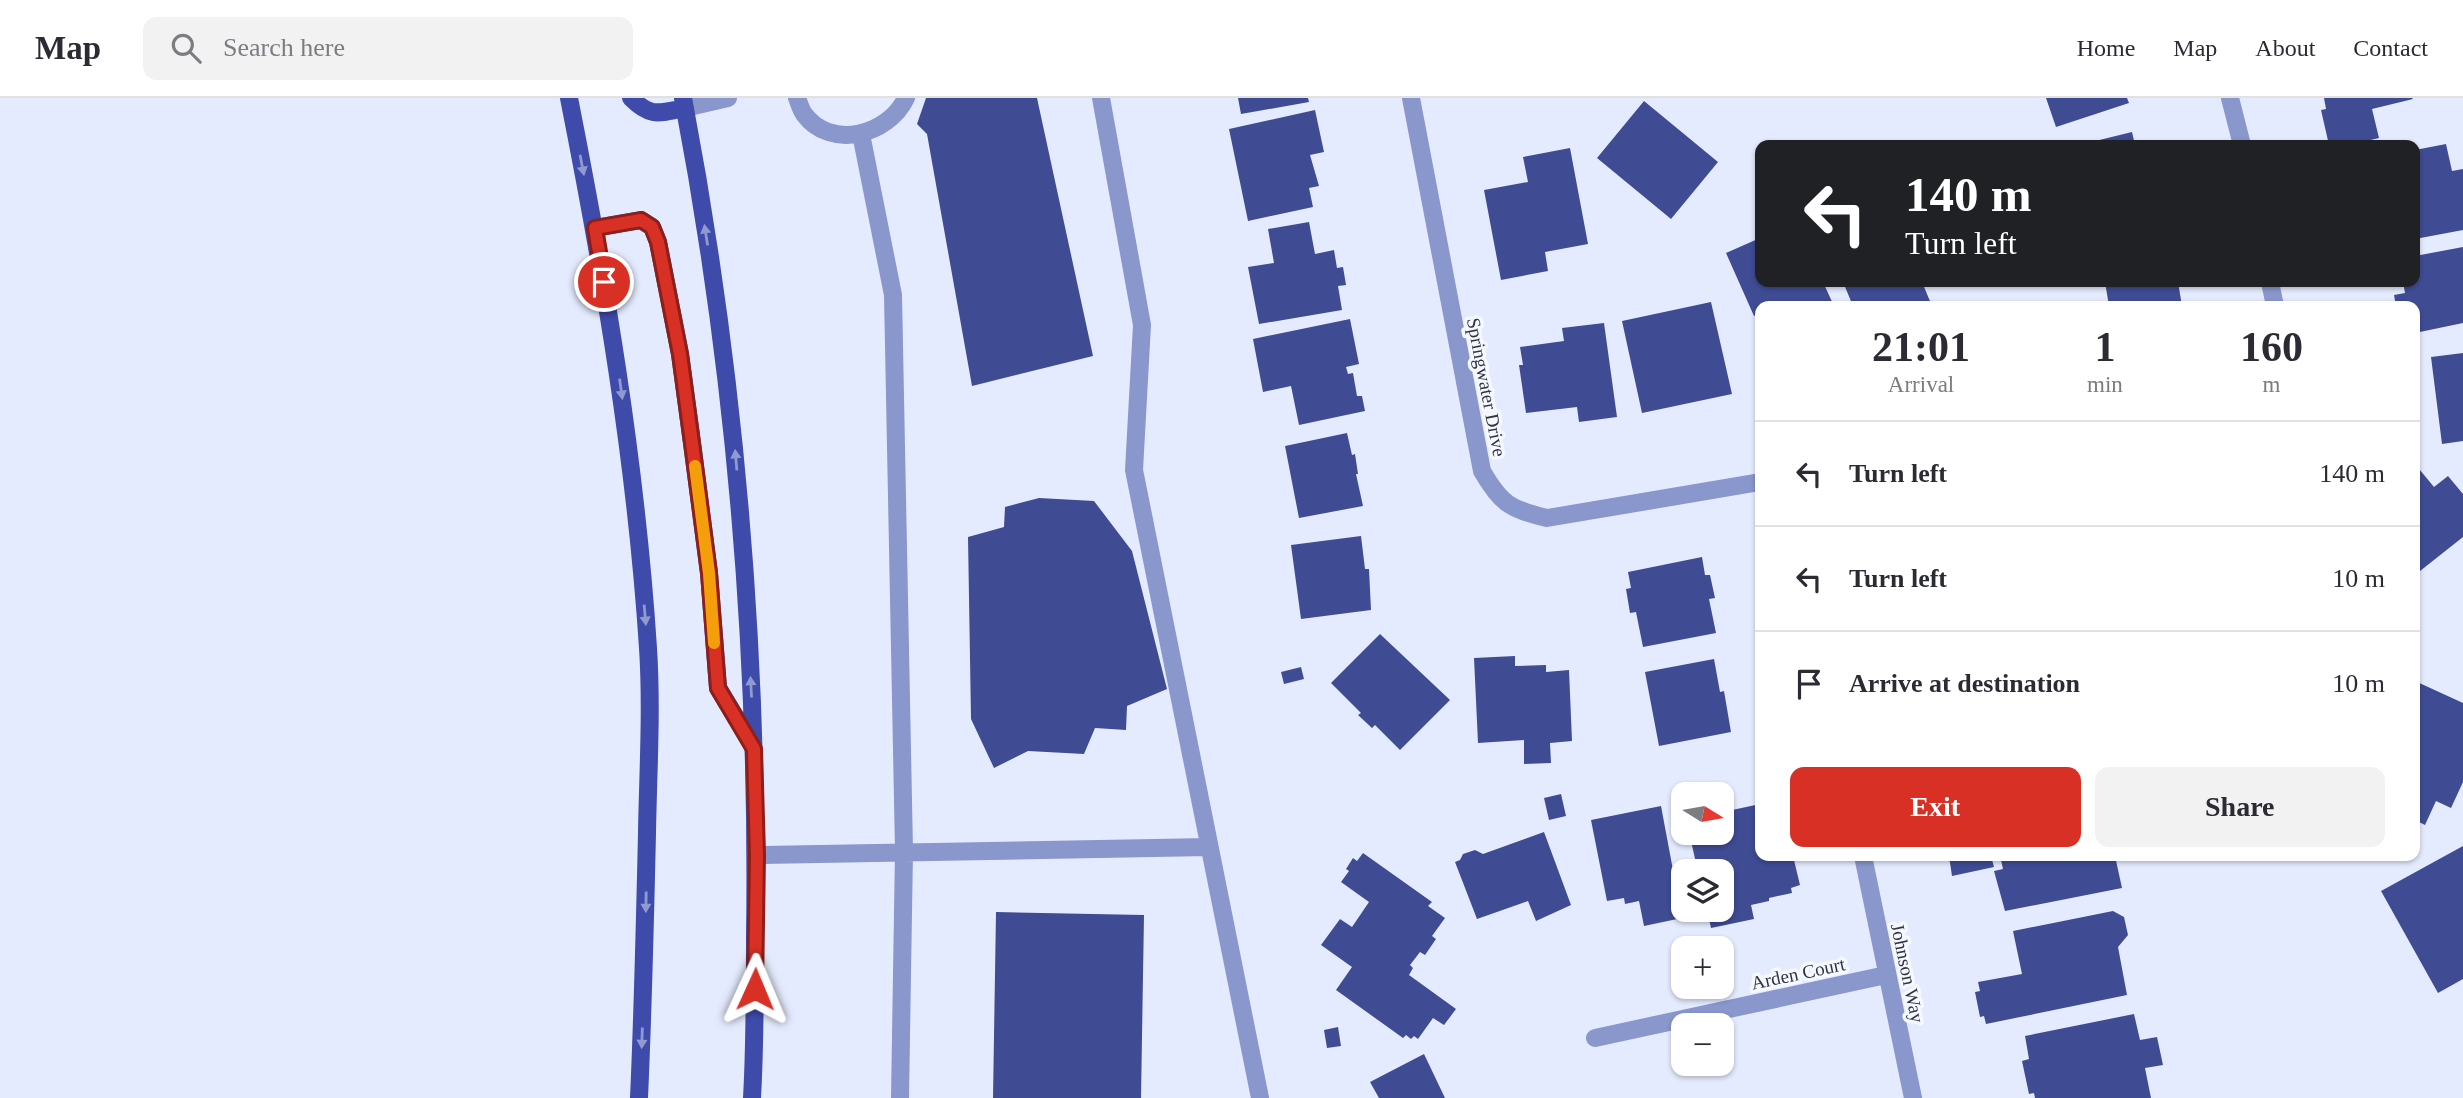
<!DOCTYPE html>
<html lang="en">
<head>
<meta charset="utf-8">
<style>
  :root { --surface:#fff; --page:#f2f2f3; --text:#2b2b33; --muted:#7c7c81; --line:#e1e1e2; --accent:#d93025 }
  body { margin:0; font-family:"Times New Roman",serif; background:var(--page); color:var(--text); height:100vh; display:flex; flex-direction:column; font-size:26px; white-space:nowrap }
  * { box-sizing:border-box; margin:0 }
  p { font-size:23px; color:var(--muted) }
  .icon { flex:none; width:38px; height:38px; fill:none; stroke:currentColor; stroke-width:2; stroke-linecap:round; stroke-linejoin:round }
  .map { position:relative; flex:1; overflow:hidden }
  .sheet { position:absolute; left:1755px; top:203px; width:665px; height:560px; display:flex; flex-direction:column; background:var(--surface); border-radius:14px; box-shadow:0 2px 5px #0004 }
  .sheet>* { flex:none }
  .hud { position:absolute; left:1755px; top:42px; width:665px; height:147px; border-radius:14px; box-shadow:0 2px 5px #0004; background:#202124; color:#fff; overflow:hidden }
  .needle { width:46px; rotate:101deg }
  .tools { position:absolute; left:1671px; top:684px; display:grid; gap:14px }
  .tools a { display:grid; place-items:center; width:63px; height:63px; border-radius:14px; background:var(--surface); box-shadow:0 2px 5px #0004; font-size:35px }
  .pin { position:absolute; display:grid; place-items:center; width:60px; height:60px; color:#fff; margin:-30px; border:4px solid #fff; border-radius:50%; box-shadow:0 2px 7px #0007 }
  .me { position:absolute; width:77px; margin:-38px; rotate:1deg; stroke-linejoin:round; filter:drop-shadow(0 0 5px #0008) }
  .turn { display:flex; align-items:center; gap:24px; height:147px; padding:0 35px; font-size:32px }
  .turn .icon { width:91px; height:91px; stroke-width:2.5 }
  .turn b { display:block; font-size:49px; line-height:60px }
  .eta { display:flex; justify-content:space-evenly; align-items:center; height:119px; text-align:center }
  .eta b { font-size:42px; font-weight:800; line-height:49px }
  .primary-button { display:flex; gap:14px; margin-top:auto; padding:14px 35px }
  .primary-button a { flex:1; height:80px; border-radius:14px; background:var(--accent); color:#fff; font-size:28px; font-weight:800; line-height:80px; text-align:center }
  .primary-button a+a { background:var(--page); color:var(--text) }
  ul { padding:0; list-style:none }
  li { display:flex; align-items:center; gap:21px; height:105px; padding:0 35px; border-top:2px solid var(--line) }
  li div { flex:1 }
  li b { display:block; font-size:26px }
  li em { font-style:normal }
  header { display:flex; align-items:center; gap:42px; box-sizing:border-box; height:98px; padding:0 35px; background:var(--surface); border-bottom:2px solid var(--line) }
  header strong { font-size:33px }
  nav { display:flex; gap:38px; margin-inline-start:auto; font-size:24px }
  .search { width:490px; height:63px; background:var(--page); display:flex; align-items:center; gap:18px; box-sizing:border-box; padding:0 24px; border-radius:14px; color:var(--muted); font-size:26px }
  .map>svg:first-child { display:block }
  .building { fill:#3f4c94 }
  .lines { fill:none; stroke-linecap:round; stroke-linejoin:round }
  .minor { stroke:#8997cc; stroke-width:18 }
  .major { stroke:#3e4bab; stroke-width:18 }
  .oneway { fill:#9199d1 }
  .route-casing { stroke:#8d1f18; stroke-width:18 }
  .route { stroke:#d93025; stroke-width:12 }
  .slow { stroke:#f59e0b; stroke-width:12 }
  .labels { text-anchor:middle; stroke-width:7; stroke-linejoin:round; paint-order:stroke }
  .street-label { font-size:19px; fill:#323541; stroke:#f6f8ff }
</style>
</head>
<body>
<header>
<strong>Map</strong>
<div class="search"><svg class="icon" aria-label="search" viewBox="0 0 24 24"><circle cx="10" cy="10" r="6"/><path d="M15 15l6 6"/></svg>Search here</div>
<nav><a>Home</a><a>Map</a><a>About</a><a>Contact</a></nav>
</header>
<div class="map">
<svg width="2463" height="1000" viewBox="0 0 2463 1000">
  <rect width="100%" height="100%" fill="#e5ebfe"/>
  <path class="building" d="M926,0H1037L1093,258L972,288L927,36L917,26Z
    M1238,0H1308L1309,4L1241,16Z
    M2046,0H2127L2129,5L2056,29Z
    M2324,0H2412L2413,1L2372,11L2379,40L2349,47H2329L2321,12L2326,11Z
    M1644,3L1718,64L1671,121L1597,60Z
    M1315,12L1324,54L1310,57L1319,88L1309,90L1313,109L1248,123L1229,31Z
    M2132,34L2135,47H2083V46Z
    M2446,46L2452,73L2463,71V132L2415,141V52Z
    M1570,50L1588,146L1545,154L1548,173L1501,182L1484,92L1528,84L1523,59Z
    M1309,124L1315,156L1334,152L1337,170L1343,169L1346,187L1338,188L1342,212L1259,226L1248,169L1274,165L1268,131Z
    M1760,140V184H1823L1834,208H1784L1782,205L1776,208H1760V215L1754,218L1726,155Z
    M2463,149V225L2415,235V208H2396L2394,197L2405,195L2403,184H2415V158Z
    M1843,184H1922L1932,208H1853Z
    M2105,184H2178L2182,208H2109Z
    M1711,204L1732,296L1642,315L1622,223Z
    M1350,221L1359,266L1346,269L1348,276L1353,275L1357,298H1362L1365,313L1299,327L1291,288L1263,294L1253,241Z
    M1604,225L1617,319L1579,324L1577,309L1526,315L1519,267H1523L1520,249L1564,243L1562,230Z
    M2463,255V343L2442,346L2431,259Z
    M1347,335L1352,357L1355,356L1358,376H1356L1363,408L1299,420L1285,348Z
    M2415,366L2434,389L2448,378L2463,396V439L2415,477Z
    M1039,400L1094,403L1132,453L1167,591L1127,608L1126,632L1095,630L1084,656L1028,653L994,670L971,621L968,439L1004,429L1005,409Z
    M1361,438L1365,471H1369L1371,512L1301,521L1291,447Z
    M1702,459L1705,477H1710L1715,500L1709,501L1716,535L1643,549L1636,514L1630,515L1626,491L1631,490L1628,474Z
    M1380,536L1450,602L1400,652L1375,627L1372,630L1358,617L1361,615L1331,585Z
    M1515,558V568L1546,567V574L1569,572L1572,643L1550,645L1551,665L1524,666V642L1478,645L1474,560Z
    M1714,561L1720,594L1724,593L1731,634L1659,648L1645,574Z
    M1301,569L1304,581L1284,586L1281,574Z
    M2415,583L2463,605V684L2451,710L2436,703L2425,727L2415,722Z
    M1561,696L1566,718L1549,722L1544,700Z
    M1760,706V758H1793L1800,787L1791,790L1792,795L1769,800V803L1751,807L1754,821L1711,830L1707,812H1722V774H1698L1691,743L1727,735L1723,714Z
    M1661,708L1682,820L1644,828L1639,803L1625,806L1624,800L1607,803L1591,722Z
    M1544,734L1571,807L1536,823L1528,803L1477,821L1455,764L1460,762L1463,756L1475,752L1483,756Z
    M2463,748V881L2438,895L2381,793Z
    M1363,755L1432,804L1428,808L1445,820L1432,838L1436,841L1425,857L1420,854L1410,867L1413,870L1409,877L1456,911L1444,927L1433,920L1418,941L1414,938L1411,941L1406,937L1403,940L1336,892L1352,869L1321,847L1340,821L1352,829L1369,804L1341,784L1349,773L1346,771L1353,760L1357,763Z
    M1949,758H1991L1994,769L1952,778Z
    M2000,758H2115L2122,790L2005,813L1994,773L2003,771Z
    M2113,813L2124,819L2128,837L2118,849L2127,897L1986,926L1984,918L1980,919L1975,894L1980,893L1978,884L2022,876L2013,833Z
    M996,814L1144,817L1141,1000H993Z
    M2134,916L2140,942L2157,939L2163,967L2145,970L2151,1000H2035L2034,995L2029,996L2022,963L2029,961L2025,938Z
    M1338,929L1341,948L1327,950L1324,932Z
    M1424,956L1445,1000H1379L1370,984Z"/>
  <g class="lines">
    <path class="minor" d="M797,0C799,5 801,12 804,16C830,52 888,38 906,0
      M1101,0L1142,227L1134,372L1260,1000
      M1411,0L1482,373C1501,406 1510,411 1547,420L1760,384
      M2230,0L2242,47
      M685,10L728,0
      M861,36L893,197L904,753L900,1000
      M2270,184L2275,208
      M757,757L1209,749
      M1863,758L1913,1000
      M1595,940L1886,877"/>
    <path class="major" d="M569,0C605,182 636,365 648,550C652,612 648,674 647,735C645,824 643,912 639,1000
      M631,0C651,20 659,15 685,10
      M683,0C736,278 759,559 755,841C755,894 755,947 752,1000
      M595,130L641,122L652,129L658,144L680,256L692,345L709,475L718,590L753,648"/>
  </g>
  <defs><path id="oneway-solid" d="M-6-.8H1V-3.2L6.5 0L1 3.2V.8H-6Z" transform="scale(1.75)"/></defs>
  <g class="oneway">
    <use href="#oneway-solid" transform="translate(582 67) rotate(79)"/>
    <use href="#oneway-solid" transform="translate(706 137) rotate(-99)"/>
    <use href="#oneway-solid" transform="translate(621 291) rotate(82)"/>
    <use href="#oneway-solid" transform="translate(736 362) rotate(-95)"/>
    <use href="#oneway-solid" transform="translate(645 517) rotate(85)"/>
    <use href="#oneway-solid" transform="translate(751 589) rotate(-93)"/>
    <use href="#oneway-solid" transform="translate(646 804) rotate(91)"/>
    <use href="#oneway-solid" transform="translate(642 940) rotate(92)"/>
  </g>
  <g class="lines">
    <defs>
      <path id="route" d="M604,184L595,130L641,122L652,129L658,144L680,256L692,345L709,475L718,590L754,651L757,757L755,891"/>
    </defs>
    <use href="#route" class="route-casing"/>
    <use href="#route" class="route"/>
    <path class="slow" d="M695,368L709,475L714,545"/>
  </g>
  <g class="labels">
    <g class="street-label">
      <text transform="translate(1487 289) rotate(79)" y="7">Springwater Drive</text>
      <text transform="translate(1798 875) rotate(-12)" y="7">Arden Court</text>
      <text transform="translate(1908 875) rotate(78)" y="7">Johnson Way</text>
    </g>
  </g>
</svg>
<div class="tools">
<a><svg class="needle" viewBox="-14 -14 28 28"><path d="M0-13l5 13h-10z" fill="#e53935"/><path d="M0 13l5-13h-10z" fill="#7c7c81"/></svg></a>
<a><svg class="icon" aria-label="layers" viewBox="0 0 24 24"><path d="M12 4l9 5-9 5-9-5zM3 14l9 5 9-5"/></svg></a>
<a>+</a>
<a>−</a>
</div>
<div class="pin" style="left:604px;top:184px;background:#d93025"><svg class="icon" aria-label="arrive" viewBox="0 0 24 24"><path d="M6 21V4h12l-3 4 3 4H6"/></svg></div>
<svg class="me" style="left:755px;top:891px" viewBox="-20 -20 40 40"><path d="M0-17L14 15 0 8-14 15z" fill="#d93025" stroke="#fff" stroke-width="4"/></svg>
<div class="hud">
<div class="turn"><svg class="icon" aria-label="left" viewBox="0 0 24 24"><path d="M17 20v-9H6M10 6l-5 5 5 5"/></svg><div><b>140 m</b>Turn left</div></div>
</div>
<section class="sheet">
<div class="eta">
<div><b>21:01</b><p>Arrival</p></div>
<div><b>1</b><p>min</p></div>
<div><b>160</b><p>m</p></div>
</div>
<ul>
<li><svg class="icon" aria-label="left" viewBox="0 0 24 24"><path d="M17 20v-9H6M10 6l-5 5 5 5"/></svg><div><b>Turn left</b></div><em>140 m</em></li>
<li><svg class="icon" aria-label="left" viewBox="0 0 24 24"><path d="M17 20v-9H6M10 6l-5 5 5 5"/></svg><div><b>Turn left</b></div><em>10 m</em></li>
<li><svg class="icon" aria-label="arrive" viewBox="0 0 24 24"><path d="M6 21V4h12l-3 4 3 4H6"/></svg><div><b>Arrive at destination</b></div><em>10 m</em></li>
</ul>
<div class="primary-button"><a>Exit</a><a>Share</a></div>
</section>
</div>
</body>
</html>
